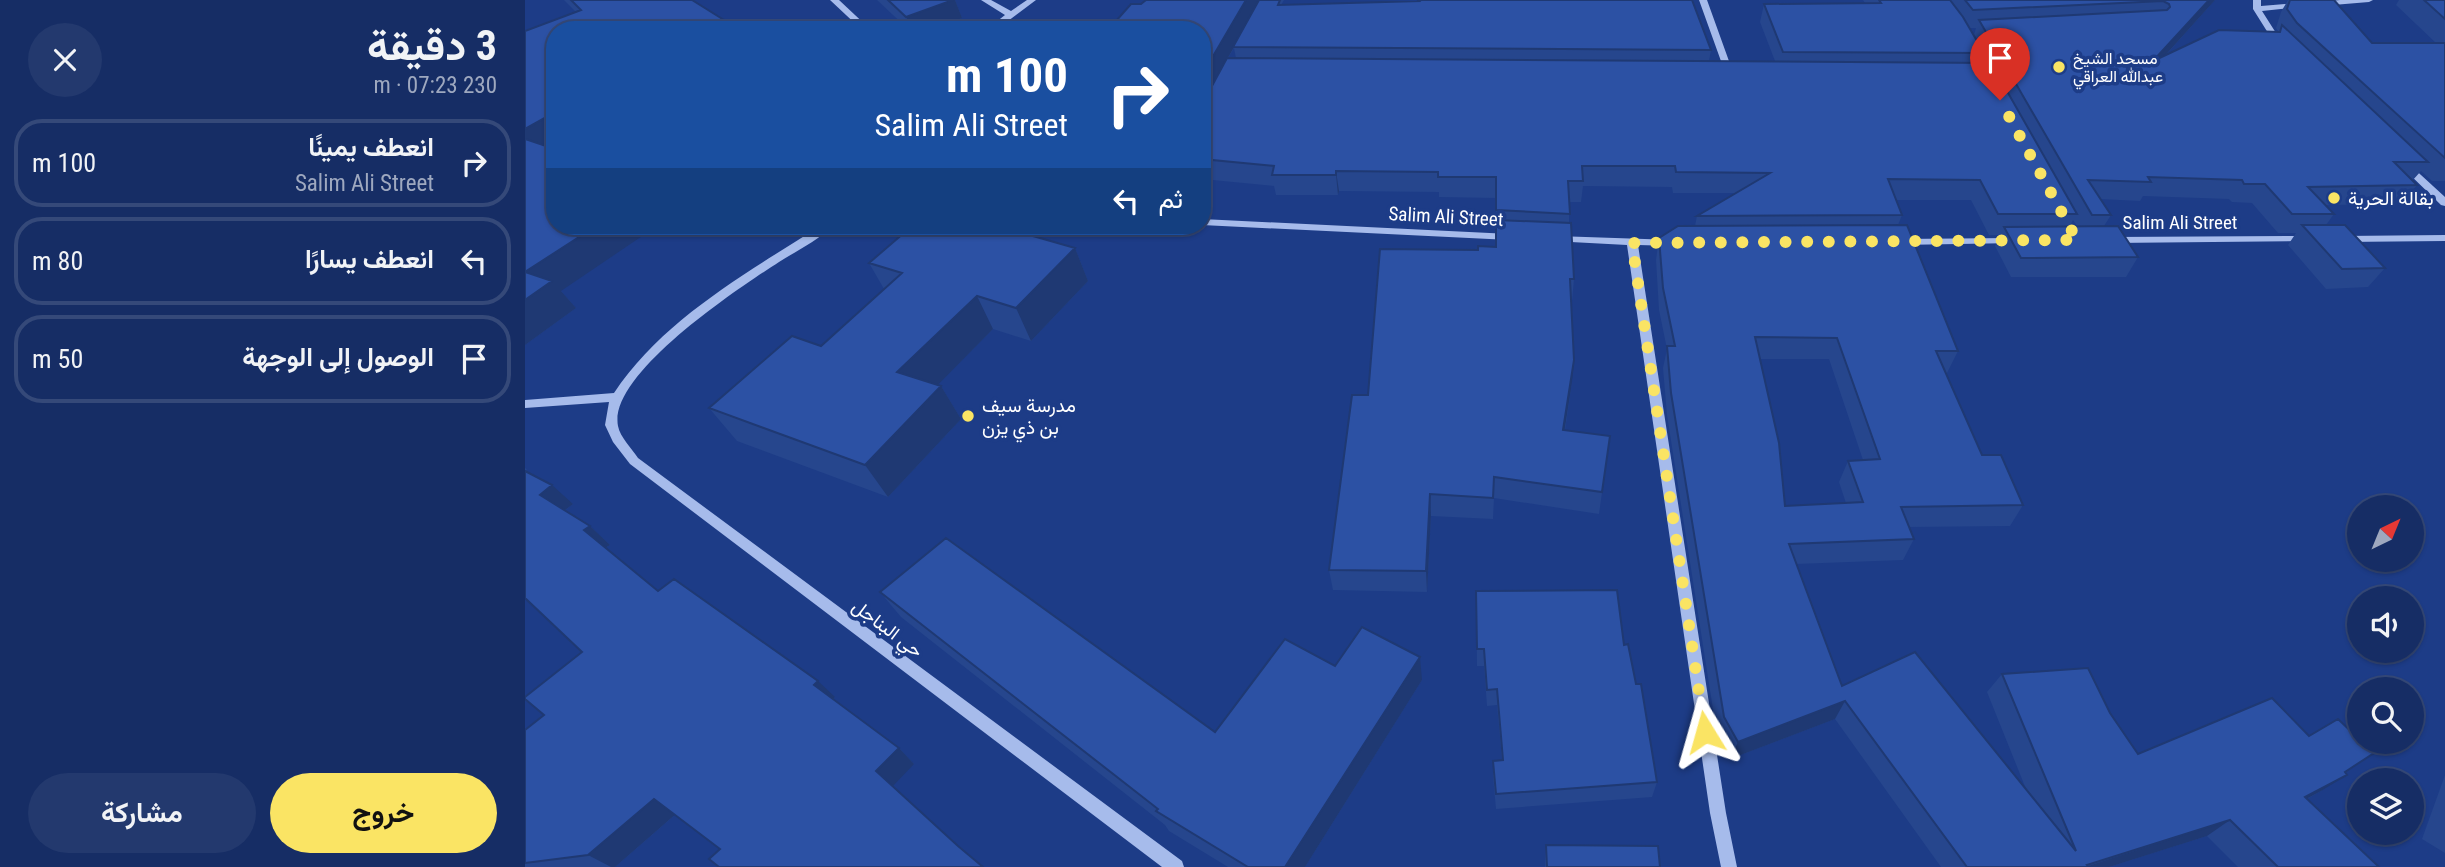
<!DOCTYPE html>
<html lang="ar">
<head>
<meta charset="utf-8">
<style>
  :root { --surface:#162d65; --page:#23396e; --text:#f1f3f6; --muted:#9ea8bf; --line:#354979; --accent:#fae464 }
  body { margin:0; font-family:"Roboto Condensed",Vazirmatn,sans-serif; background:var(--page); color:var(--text); direction:rtl; height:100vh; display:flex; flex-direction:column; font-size:26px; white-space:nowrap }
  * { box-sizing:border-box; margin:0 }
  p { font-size:23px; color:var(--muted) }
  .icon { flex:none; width:38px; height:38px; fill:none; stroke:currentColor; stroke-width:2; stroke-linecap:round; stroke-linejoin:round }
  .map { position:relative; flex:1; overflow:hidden; direction:ltr }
  .side { display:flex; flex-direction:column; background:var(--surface); width:525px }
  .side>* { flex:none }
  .banner { position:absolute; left:21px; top:21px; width:665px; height:214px; border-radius:28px; box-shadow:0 2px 5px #0004,0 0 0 2px var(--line); direction:rtl; background:#1a4fa0; color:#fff; overflow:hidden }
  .needle { width:46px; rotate:43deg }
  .controls { position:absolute; left:1822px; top:495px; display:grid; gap:14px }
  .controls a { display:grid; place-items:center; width:77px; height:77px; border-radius:50%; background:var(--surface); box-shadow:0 2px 5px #0004,0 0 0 2px var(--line); font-size:35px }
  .pin { position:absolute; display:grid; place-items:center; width:60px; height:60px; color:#fff; margin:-72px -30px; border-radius:50% 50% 50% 0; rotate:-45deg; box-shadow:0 0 7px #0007 }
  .pin .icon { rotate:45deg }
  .me { position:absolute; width:77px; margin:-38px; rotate:352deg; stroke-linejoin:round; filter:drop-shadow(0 0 5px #0008) }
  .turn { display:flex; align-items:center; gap:24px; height:147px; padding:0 28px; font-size:32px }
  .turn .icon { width:91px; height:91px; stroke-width:2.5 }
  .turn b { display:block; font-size:49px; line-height:60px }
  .then { display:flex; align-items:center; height:66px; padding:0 28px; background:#0003; gap:14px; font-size:26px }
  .round { display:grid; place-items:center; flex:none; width:74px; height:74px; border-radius:37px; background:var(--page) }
  .head { display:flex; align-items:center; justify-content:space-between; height:119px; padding:0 28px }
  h1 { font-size:42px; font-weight:700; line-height:52px }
  .button { display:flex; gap:14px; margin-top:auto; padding:14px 28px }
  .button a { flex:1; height:80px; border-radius:42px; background:var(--accent); color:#111; font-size:28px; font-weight:700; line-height:80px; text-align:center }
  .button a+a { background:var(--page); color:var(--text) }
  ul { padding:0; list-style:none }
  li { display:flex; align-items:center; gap:21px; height:88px; margin:0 14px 10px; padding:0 14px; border:4px solid var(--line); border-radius:28px }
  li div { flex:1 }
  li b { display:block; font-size:26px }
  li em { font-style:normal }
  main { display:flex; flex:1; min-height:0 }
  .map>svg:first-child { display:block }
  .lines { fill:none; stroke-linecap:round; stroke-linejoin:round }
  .minor { fill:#a6bbeb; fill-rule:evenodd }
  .wall { fill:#26468d; fill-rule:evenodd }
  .shaded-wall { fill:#1f3973 }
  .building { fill:#2c51a4; stroke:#1f3973; stroke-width:2; fill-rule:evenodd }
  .route { stroke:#fae464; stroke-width:12; stroke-dasharray:0 21.6 }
  .poi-dot { fill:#fae464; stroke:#1d3c87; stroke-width:2.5 }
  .labels { text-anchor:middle; stroke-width:7; stroke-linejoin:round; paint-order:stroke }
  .far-poi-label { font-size:16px; fill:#fff; stroke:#1d3c87; text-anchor:start }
  .poi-label { font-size:19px; fill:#fff; stroke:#1d3c87; text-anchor:start }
  .street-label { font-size:19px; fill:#fff; stroke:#1d3c87 }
</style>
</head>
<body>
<main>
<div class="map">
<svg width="1920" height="867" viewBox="0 0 1920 867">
  <rect width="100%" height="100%" fill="#1d3c87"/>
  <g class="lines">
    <path class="minor" d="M305,0H314L346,30H337Z
      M456,0H466L486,11L502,0H511L471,30H461L480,15Z
      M1174,0H1182L1209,75L1208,77L1201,75Z
      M1728,0H1736V6L1774,3L1778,5L1774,7L1737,11L1758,44L1757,46L1750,44L1728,9Z
      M1815,0H1848L1844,2L1796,6L1792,4L1796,2Z
      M1881,163L1884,164L1920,197V206L1916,205L1878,168V164Z
      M677,219L985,234L990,237L985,240L677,225Z
      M295,226H307C293,241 271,251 254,262C214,288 83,374 93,426C95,437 107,449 113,458L657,861L659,867H637L105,464L88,442L80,425L84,402L0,408V400L89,393C138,319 222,273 295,226Z
      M1920,235V241L1818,242L1813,239L1818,236Z
      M1031,236L1149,240L1154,243L1149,246L1113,245L1201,813L1212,867H1196L1185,813L1102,245L1027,241L1026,239Z
      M1782,236L1787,239L1786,241L1587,243L1582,240L1587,237Z
      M1488,238L1492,239V243L1374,245L1369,242L1374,239Z"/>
  </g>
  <path class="wall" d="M39,0H167L30,30V144L25,147L36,291L51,308L0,345V31L51,12Z
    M352,0H430L437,18L404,30H384Z
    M621,0H759L756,5L894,1L1186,50L1184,61H1250L1235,22L1239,4L1340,3L1338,0H1690L1640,56L1753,31L1751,28L1756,12L1763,0H1809L1847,43H1911L1871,5L1874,0H1920V181H1907L1896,171L1887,181L1892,185L1876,204L1800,205L1809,214L1801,225L1860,268L1843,287L1801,289L1763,245L1771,233H1753L1727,203L1707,202L1704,199L1618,196L1615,201L1575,199L1586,215L1579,226L1613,257L1601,277H1486L1470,246L1475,235H1464L1446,200H1371L1377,215L1373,225L1433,351L1422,373H1421L1457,455L1498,505L1485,526L1384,527L1389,539L1378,560L1271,564L1317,686L1501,789L1462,692L1477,674L1585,713L1613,754L1820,772L1796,791L1782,799L1854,867H1713L1682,836L1584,867H1416L1310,719L1205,759L1192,735L1142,415L1138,368L1142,349L1134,310L1131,260L1134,238L1170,226L1172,216L1211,193H1148L1147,187L1058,186L1056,202H1044V223L1049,279L1047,301H1046L1047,382L1040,430L1085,436L1074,514L969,498L968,519L906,516L902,592L808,590L804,570L843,395L953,250L971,247V198L914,197V192L814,191L813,195H751L749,186L677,179V30L616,4ZM1445,28H1451L1449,35ZM709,48L711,58H703ZM1457,57L1461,63H1455ZM1548,220L1552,226H1545ZM1235,359H1304L1338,460L1323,461L1314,482L1321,503L1260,506Z
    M550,248L563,281L506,341L468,329L412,385L416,386L436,419L363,497L212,441L184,408L296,346L359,289L344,263Z
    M0,468L2,470L0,471L48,504L39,511L65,526L85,545L81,548L133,591L310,697L308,699L374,748L389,764L195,849L150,815L90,867H0V730L19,715L57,652L0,598Z
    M951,591L1099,645L1111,684L1132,782L1127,797L971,809L968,776V761L977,760L972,705L962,706L959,666H952Z
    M355,592L690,732L810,666L897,680L780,867H703L644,831L640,825L376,617Z
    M1920,775V853L1897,839Z
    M1021,845L1135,867H1020V859Z"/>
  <path class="shaded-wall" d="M428,0H430L437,18L404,30H387L381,17Z
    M721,0H736L677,103V75Z
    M1684,0H1690L1618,80L1628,61Z
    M30,112V144L11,155L0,142V129Z
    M811,171L814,191L813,195L811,175Z
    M71,226H132L36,291L51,308L0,345V272Z
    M550,248L563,281L506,341L491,308Z
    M452,296L468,329L393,405L372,372Z
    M1049,360L1047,382L1036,452L1038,430Z
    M416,386L436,419L363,497L340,465Z
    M27,485L48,504L36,513L15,495Z
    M905,494L906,516L902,592L901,571Z
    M65,526L85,545L80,548L59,530Z
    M895,657L897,680L780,867H760Z
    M293,681L310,697L306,701L289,685Z
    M1320,701L1310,719L1205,759L1213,742Z
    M374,748L389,764L368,786L351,771Z
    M1822,775L1796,791L1755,813L1780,797Z
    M129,799L152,813L90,867H86L63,855Z
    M1705,820L1682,836L1584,867H1560Z"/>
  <path class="building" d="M46,0H167L215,30H30V112L0,129V31L56,10Z
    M363,0H428L381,17Z
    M621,0H721L677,75V30H583L606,4H616Z
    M734,0H755L753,5L894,1L893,0H1167L1186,50L708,47Z
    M1354,0H1425L1438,17L1459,53L1258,52L1239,4L1356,3Z
    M1440,0H1684L1628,61L1694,30L1755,32L1757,25L1903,162H1869L1892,185L1783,187L1809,214H1767L1740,184H1719L1717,180L1623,177L1626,182L1563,180L1586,215H1567L1454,20L1642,10L1645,7L1644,4L1638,1L1448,10Z
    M1765,0H1809L1847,43H1920V158L1772,23L1762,9Z
    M1899,0H1920V19Z
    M702,58L1466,63L1552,214H1473L1455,180L1363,179L1377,215L1172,216L1245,173L1151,172L1150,166H1057L1058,181H1043L1045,214L971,210V177H913V172L811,171V175H747L749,166L677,159V100L680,99Z
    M0,139L30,149V226H71L0,272L27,281L0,300Z
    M971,220L1046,223L1049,279H1045L1049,360L1038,430L1085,436L1077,492L969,477L968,498L905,494L901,571L804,570L827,395H843L855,249L953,250V246L971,247Z
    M1382,225L1433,351H1411L1457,455H1476L1498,505L1376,507L1389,539L1264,544L1317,686L1390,652L1551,851L1477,674L1563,668L1585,713L1613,754L1747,698L1784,736L1813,719L1834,739V742H1837L1849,753L1820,772L1822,775L1780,797L1854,867H1753L1705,820L1562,865L1564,867H1442L1320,701L1213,742L1199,717L1146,393L1142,346H1150L1138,288L1134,238L1153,226ZM1230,337L1312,338L1355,459L1323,461L1338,502L1260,506L1254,443Z
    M1777,225H1820L1860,268L1817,269Z
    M387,226H473L550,248L491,308L452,296L372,372L416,386L340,465L184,408L267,336L296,346L377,273L344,263Z
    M1593,226L1613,257L1496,258L1479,227Z
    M0,471L27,485L15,495L65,526L59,530L133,591L149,579L293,681L289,685L374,748L351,771L433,846L458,867H194L184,859L195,849L129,799L63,855L0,863V730L19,715L0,699V697L57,652L0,598Z
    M421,538L690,732L760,639L810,666L837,627L895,657L760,867H723L631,811L633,809L355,592Z
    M1092,590L1099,645L1103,644L1111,684H1116L1132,782L971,794L968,761L978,760L972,689L962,690L959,649H952L951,591Z
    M1021,845L1133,846L1135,867H1022Z"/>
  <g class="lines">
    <path class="route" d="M1180,732L1107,243L1552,240L1475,100"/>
  </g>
  <g class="poi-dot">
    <circle cx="1534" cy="67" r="7"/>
    <circle cx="1809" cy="198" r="7"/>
    <circle cx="443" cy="416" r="7"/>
  </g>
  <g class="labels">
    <g class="far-poi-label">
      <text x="1548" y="64">مسجد الشيخ<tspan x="1548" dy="18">عبدالله العراقي</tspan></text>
    </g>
    <g class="poi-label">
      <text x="1823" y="205">بقالة الحرية</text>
      <text x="457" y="412">مدرسة سيف<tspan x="457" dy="22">بن ذي يزن</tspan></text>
    </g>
    <g class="street-label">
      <text transform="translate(921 216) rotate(3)" y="7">Salim Ali Street</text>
      <text x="1655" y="229">Salim Ali Street</text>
      <text transform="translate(363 628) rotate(37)" y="7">حي البناجل</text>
    </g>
  </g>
</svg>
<div class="controls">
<a><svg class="needle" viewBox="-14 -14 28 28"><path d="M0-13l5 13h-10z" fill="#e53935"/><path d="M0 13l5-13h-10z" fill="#9ea8bf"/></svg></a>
<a><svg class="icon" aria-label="sound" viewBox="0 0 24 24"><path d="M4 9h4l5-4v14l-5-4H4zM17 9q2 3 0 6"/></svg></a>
<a><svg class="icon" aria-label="search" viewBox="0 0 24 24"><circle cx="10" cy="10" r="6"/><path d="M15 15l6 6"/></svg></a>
<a><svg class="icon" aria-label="layers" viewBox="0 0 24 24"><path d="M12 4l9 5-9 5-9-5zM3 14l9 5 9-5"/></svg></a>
</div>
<div class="pin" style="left:1475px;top:100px;background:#d93025"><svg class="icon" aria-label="arrive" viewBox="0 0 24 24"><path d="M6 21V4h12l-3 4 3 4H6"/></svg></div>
<svg class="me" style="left:1180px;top:732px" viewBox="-20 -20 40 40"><path d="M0-17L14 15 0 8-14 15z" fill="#fae464" stroke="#fff" stroke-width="4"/></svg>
<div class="banner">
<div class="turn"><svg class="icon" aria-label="right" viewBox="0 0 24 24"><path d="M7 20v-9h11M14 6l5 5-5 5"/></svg><div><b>100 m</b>Salim Ali Street</div></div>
<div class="then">ثم<svg class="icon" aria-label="left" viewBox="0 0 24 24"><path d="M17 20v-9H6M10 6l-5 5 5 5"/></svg></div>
</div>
</div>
<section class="side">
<div class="head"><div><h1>3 دقيقة</h1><p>230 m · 07:23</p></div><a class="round"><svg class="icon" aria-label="close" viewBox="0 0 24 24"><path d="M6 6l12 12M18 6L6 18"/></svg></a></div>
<ul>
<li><svg class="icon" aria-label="right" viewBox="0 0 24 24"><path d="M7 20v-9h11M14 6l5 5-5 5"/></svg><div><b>انعطف يمينًا</b><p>Salim Ali Street</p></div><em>100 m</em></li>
<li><svg class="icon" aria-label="left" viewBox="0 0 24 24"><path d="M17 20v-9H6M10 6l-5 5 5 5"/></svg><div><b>انعطف يسارًا</b></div><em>80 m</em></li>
<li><svg class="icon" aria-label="arrive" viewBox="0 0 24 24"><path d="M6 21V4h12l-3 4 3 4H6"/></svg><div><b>الوصول إلى الوجهة</b></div><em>50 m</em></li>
</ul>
<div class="button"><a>خروج</a><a>مشاركة</a></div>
</section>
</main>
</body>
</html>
